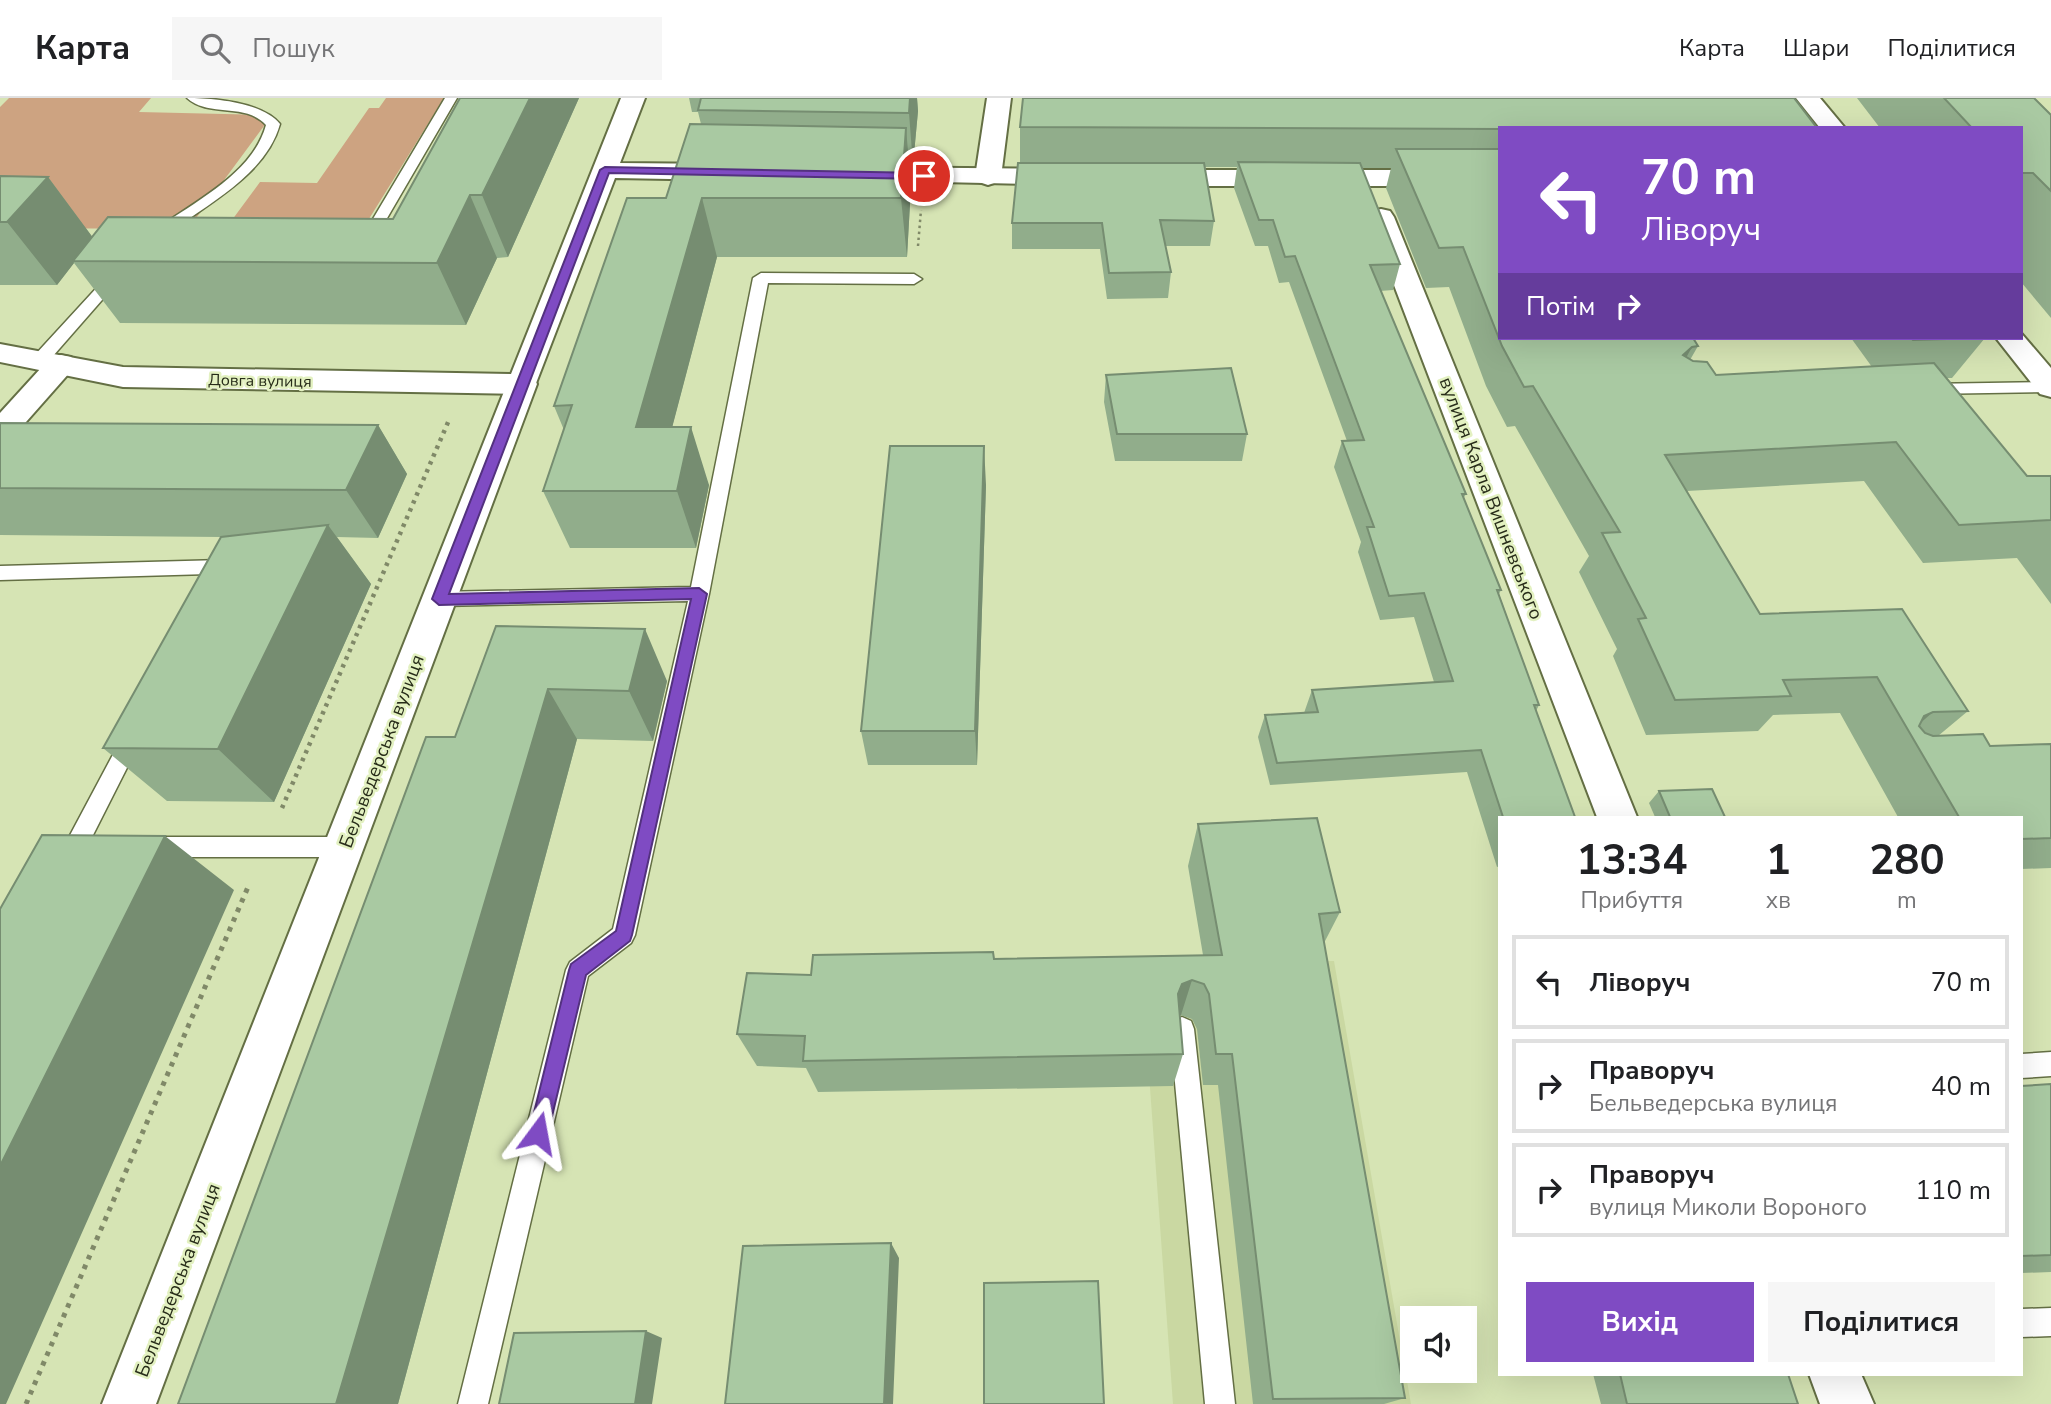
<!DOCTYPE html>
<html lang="uk">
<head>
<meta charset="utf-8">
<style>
  :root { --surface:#fff; --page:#f6f6f6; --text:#202124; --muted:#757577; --line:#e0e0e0; --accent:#7f4bc3 }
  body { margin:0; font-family:"Nunito Sans",sans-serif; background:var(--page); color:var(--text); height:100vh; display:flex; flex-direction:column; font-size:26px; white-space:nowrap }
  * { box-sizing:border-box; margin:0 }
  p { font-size:23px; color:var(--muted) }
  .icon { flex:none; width:38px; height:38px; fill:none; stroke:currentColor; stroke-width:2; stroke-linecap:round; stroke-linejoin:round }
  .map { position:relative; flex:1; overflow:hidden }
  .drawer { position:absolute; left:1498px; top:718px; width:525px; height:560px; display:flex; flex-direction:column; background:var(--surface); border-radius:0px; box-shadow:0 7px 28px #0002 }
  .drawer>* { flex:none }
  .top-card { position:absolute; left:1498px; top:28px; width:525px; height:214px; border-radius:0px; box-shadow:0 7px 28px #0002; background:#7f4bc3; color:#fff; overflow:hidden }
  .fabs { position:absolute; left:1400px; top:1208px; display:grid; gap:14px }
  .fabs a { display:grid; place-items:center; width:77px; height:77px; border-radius:0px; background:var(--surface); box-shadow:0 7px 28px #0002; font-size:35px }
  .pin { position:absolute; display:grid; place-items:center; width:60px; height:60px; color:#fff; margin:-30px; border:4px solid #fff; border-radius:50%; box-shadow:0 2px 7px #0007 }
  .me { position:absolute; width:77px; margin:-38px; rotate:13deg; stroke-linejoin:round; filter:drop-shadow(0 0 5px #0008) }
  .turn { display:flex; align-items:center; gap:24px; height:147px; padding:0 28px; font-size:32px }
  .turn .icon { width:91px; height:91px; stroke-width:2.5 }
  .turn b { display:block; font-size:49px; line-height:60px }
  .then { display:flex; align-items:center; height:66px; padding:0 28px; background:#0003; gap:14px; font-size:26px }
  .eta { display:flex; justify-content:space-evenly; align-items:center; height:119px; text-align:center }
  .eta b { font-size:42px; font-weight:700; line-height:49px }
  .primary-button { display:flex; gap:14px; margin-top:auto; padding:14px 28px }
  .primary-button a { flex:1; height:80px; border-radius:0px; background:var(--accent); color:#fff; font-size:28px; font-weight:700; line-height:80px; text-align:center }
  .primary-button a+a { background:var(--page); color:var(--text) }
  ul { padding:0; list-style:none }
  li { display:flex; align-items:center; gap:21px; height:94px; margin:0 14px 10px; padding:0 14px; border:4px solid var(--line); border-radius:0px }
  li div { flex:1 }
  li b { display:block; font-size:26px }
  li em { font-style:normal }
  header { display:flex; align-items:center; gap:42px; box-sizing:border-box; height:98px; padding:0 35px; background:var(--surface); border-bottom:2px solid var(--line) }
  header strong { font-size:33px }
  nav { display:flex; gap:38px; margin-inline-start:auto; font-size:24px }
  .search { width:490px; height:63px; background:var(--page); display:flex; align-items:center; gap:18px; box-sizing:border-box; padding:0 24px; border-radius:0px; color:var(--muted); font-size:26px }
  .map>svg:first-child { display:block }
  .built { fill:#cad8a2 }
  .green { fill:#cda381 }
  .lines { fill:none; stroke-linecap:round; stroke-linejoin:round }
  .service-casing { stroke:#646f44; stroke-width:3 }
  .minor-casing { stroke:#646f44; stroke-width:4 }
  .tertiary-casing { stroke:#646f44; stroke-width:4 }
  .path-far2 { stroke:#808968; stroke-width:2.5; stroke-dasharray:2.5 3.5; stroke-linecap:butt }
  .path-far1 { stroke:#808968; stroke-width:4.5; stroke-dasharray:3.5 5; stroke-linecap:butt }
  .path { stroke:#808968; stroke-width:5; stroke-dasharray:4.5 6; stroke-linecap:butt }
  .service { fill:#fff; fill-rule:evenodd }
  .minor { fill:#fff; fill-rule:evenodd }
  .tertiary { fill:#fff; fill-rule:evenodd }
  .wall { fill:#91ad8b }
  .shaded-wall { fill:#768d71 }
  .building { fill:#a9c9a2; stroke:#768d71; stroke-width:2 }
  .route { fill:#7f4bc3; stroke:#53317f; stroke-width:2 }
  .labels { text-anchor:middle; stroke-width:5; stroke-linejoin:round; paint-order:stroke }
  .far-street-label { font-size:16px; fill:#272c19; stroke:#e3f1c1 }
  .street-label { font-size:19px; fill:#272c19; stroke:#e3f1c1 }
</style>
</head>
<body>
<header>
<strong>Карта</strong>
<div class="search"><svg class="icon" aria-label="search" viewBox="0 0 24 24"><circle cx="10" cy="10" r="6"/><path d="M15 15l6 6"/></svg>Пошук</div>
<nav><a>Карта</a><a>Шари</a><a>Поділитися</a></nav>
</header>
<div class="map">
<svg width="2051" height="1306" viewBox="0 0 2051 1306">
  <rect width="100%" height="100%" fill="#d6e4b4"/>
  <path class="built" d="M1334,863L1411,1306H1173L1141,866Z"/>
  <path class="green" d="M9,0H151L139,14L272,17L188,131L0,130V9Z
    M386,0H444L341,166L201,164L260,84L317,85L369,10H379Z"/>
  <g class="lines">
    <defs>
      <path id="service" d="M187,0C213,0 262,4 280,26C268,69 225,96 190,120C180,127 170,137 158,140L153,139L151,136L153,133C192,105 253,76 266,27C245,4 209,20 187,0Z
        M445,0H457L372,146L370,149H360L358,146Z
        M118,171L123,172L125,175L123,178L46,266H34L32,262L34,258L113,172Z
        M761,175L914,176L922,181L914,186L768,185L709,496L635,837L631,845L588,878L488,1306H458L566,872L570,864L613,831L688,503L439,508L432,506L429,501L432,496L439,494L691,489L753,180Z
        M2051,284V294L1927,296L1919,291L1927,286Z
        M222,462L229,464L231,469L224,483H210L209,476L0,482V468Z
        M132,631L139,634L142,640L92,739L98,741L101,748L98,755L90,758L68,755L65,748L68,741L125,634Z
        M150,739H344L352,742L355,749L352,756L344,759H150L142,756L139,749L142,742Z
        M1182,919L1191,923L1194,931L1235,1306H1205L1170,931L1173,923Z
        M2051,954V978L2021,980V956Z
        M2051,1210V1238L2021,1239V1211Z"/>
      <path id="minor" d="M987,0H1011L1001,79L997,84L988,87L979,84L975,79Z
        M1381,111L1390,113L1394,119L1637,719H1597L1368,119L1372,113Z
        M2021,235L2051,270V299L2040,296L1996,240H2021Z
        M61,257L71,259L76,266L71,273L11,341L0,344V315L51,259Z
        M522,276L533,279L537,286L156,1306H102L507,286L511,279Z
        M1809,1276H1861L1874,1306H1820Z"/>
      <path id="tertiary" d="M621,0H645L620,65L725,66L734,69L738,74L734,79L725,82L615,80L533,293L522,296L123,289L0,264V246L123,269L511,276Z
        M1796,0H1820L1845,30H1820Z
        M859,69L1068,71L1077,74L1081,79L1077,84L1068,87L850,82L846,77L850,72Z
        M1156,72H1500V88H1156L1147,85L1143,80L1147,75Z"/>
    </defs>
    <use href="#service" class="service-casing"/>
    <use href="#minor" class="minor-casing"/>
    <use href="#tertiary" class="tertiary-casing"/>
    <path class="path-far2" d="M918,148L921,112"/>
    <path class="path-far1" d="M282,710L449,322"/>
    <path class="path" d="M26,1306L248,789"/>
    <use href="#service" class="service"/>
    <use href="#minor" class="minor"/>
    <use href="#tertiary" class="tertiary"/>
  </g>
  <path class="wall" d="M460,0H579L508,159L497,160L466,227L120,225L74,165L57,187H0V78L48,79L92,139L393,121Z
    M689,0H917L918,13L913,67H910L911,88L907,159H717L672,329L709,387L696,450H570L543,393L564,332L554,308L666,100L701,26L698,14H692Z
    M1857,0H2034L2051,17V220L2021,184V30H1880Z
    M1020,29L1500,30V240L1698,248L1690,262L1716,277L1872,269L1851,240H1985L1952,280H1946L2027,378H2051V506L2017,460L1923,465L1864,383L1687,393L1760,516L1968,613L1938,638L1990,648L2051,646V770L2021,771V719H1898L1840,615L1773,617L1758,633L1646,637L1613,558L1617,551L1579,474L1589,458L1515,328L1507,329L1486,288L1449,189L1426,190L1386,90L1391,70H1362L1400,166L1393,192L1380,193L1466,396L1463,401L1501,492L1499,496L1539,607L1536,613L1575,719H1500V768L1497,769L1467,674L1270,687L1258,639L1265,617L1304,615L1312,592L1434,584L1414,519L1380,522L1358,454L1361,444L1334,369L1342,343H1347L1289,184L1279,185L1268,148H1255L1234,90L1237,69H1205L1214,123L1210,148H1165L1171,174L1168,200L1107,201L1100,151H1012V125L1020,65Z
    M1106,277L1247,336L1242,363H1115L1104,304Z
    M0,325L378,327L407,376L378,440L337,439L371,486L274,704L167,703L103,650L221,439L0,437Z
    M986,387L977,667H868L861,633Z
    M496,528L667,583L653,643L577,641L398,1306H178L455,639Z
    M1659,693L1725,719H1655L1649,705Z
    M1198,726L1340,814L1324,845L1405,1300L1384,1306H1253L1218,987H1203L1197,931L1192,921L1180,917L1183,956L1173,988L818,994L806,970L757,968L737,936L811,877L994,861L1203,857L1188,768Z
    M2051,986V1174L2021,1175V988Z
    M1593,1276H1788L1798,1306H1601Z"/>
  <path class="shaded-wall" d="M530,0H579L508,159L482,97Z
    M910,0H917L918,13L913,67L909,15Z
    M906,30L911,88L907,159L901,100Z
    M48,79L94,141L73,163L74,165L57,187L7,124Z
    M470,97L497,160L466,227L437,165Z
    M702,100L717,159L657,387L636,329Z
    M1692,249L1670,289L1683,257Z
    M378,327L407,376L378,440L346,392Z
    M691,329L709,387L696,450L677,393Z
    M984,348L986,387L977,667L975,633Z
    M328,427L371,486L274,704L218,651Z
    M645,531L667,583L653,643L629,593Z
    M548,591L577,641L398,1306H336Z
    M1933,614L1909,635L1924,618Z
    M165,738L234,792L6,1306H0V1068Z
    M1192,882L1181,917L1172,921L1178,896L1182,886Z
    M891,1145L899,1160L893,1306H884Z
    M646,1233L662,1240L652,1306H635Z"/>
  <path class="building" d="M460,0H530L482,97H470L437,165L73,163L108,119L393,121Z
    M701,0H910L909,15L698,12Z
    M1023,0H1794L1817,30L1500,31L1020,29Z
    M1944,0H2034L2051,17V93L2033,75H2021V30H1972Z
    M690,26L906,30L901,100H702L636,329H691L677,393H543L572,307L554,308L627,100H666Z
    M1396,51H1500V240H1693L1698,248L1692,249L1683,257L1693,263L1707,264L1716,277L1934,265L2027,378H2051V422L1959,427L1896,344L1665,357L1760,516L1902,511L1968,613L1933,614L1924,618L1919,628L1925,635L1933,638L1983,636L1990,648L2051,646V740L2021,741V719H1959L1877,579L1783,582L1791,598L1675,602L1638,521L1646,520L1602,435L1620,434L1533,288L1524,289L1502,248L1463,149L1439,150Z
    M1238,64L1360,65L1400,166L1370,167L1466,396H1462L1501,492H1497L1539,607H1534L1575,719H1503L1481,652L1277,665L1265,617L1318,614L1312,592L1453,583L1424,495L1389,498L1367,429H1374L1342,343L1364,342L1295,158L1285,159L1273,122H1259Z
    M1018,65H1204L1214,123L1160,122L1171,174L1109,175L1102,125H1012Z
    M0,78L48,79L7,124H0Z
    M1911,240H1981L1913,242Z
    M1231,270L1247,336H1117L1106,277Z
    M0,325L378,327L346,392L0,390Z
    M890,348H984L975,633H861Z
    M328,427L218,651L103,650L221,439Z
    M496,528L645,531L629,593L548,591L336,1306H178L426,639H455Z
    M1712,691L1725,719H1670L1659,693Z
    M1317,720L1340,814L1319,816L1405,1300L1273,1301L1232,956H1216L1209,896L1204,886L1192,882L1182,886L1178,896L1183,956L803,963L805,938L737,936L747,875L811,877L813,857L993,854L994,861L1222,857L1198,726Z
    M42,737L165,738L0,1068V811Z
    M2051,986V1157L2021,1158V988Z
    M891,1145L884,1306H725L743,1148Z
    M1098,1183L1104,1306H984V1185Z
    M646,1233L635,1306H499L514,1235Z
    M1620,1276H1788L1798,1306H1627Z"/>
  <path class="route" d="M605,69L924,75L929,78L924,81L609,75L449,496L699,490L707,496L632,837L630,843L586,877L548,1035L545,1042L538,1045L532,1042L529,1035L569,872L571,866L616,833L691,501L439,507L432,501L600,72Z"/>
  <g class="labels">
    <g class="far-street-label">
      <text transform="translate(260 282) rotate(1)" y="6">Довга вулиця</text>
    </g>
    <g class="street-label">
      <text transform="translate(1492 400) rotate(69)" y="7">вулиця Карла Вишневського</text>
      <text transform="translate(381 653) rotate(-69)" y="7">Бельведерська вулиця</text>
      <text transform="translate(177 1182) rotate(-69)" y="7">Бельведерська вулиця</text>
    </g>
  </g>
</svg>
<div class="fabs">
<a><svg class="icon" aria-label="sound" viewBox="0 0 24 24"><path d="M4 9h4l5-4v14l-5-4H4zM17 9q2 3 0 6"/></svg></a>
</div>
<div class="pin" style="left:924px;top:78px;background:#d93025"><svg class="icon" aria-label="arrive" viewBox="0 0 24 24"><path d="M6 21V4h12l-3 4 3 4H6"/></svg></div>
<svg class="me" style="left:538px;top:1035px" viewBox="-20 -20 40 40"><path d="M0-17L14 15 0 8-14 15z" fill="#7f4bc3" stroke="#fff" stroke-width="4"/></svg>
<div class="top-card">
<div class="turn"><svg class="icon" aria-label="left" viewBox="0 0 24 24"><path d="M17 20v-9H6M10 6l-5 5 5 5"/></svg><div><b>70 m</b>Ліворуч</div></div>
<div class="then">Потім<svg class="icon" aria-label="right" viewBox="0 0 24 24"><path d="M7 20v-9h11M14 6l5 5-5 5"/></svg></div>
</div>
<section class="drawer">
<div class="eta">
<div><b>13:34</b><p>Прибуття</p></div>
<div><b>1</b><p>хв</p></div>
<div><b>280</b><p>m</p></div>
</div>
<ul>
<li><svg class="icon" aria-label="left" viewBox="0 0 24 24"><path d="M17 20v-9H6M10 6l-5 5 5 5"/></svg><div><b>Ліворуч</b></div><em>70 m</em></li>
<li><svg class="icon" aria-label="right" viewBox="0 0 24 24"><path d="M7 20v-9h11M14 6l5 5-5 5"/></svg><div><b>Праворуч</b><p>Бельведерська вулиця</p></div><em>40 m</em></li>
<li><svg class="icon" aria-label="right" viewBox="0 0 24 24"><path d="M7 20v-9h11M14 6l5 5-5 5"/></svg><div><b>Праворуч</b><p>вулиця Миколи Вороного</p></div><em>110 m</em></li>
</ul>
<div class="primary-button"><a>Вихід</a><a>Поділитися</a></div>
</section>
</div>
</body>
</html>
